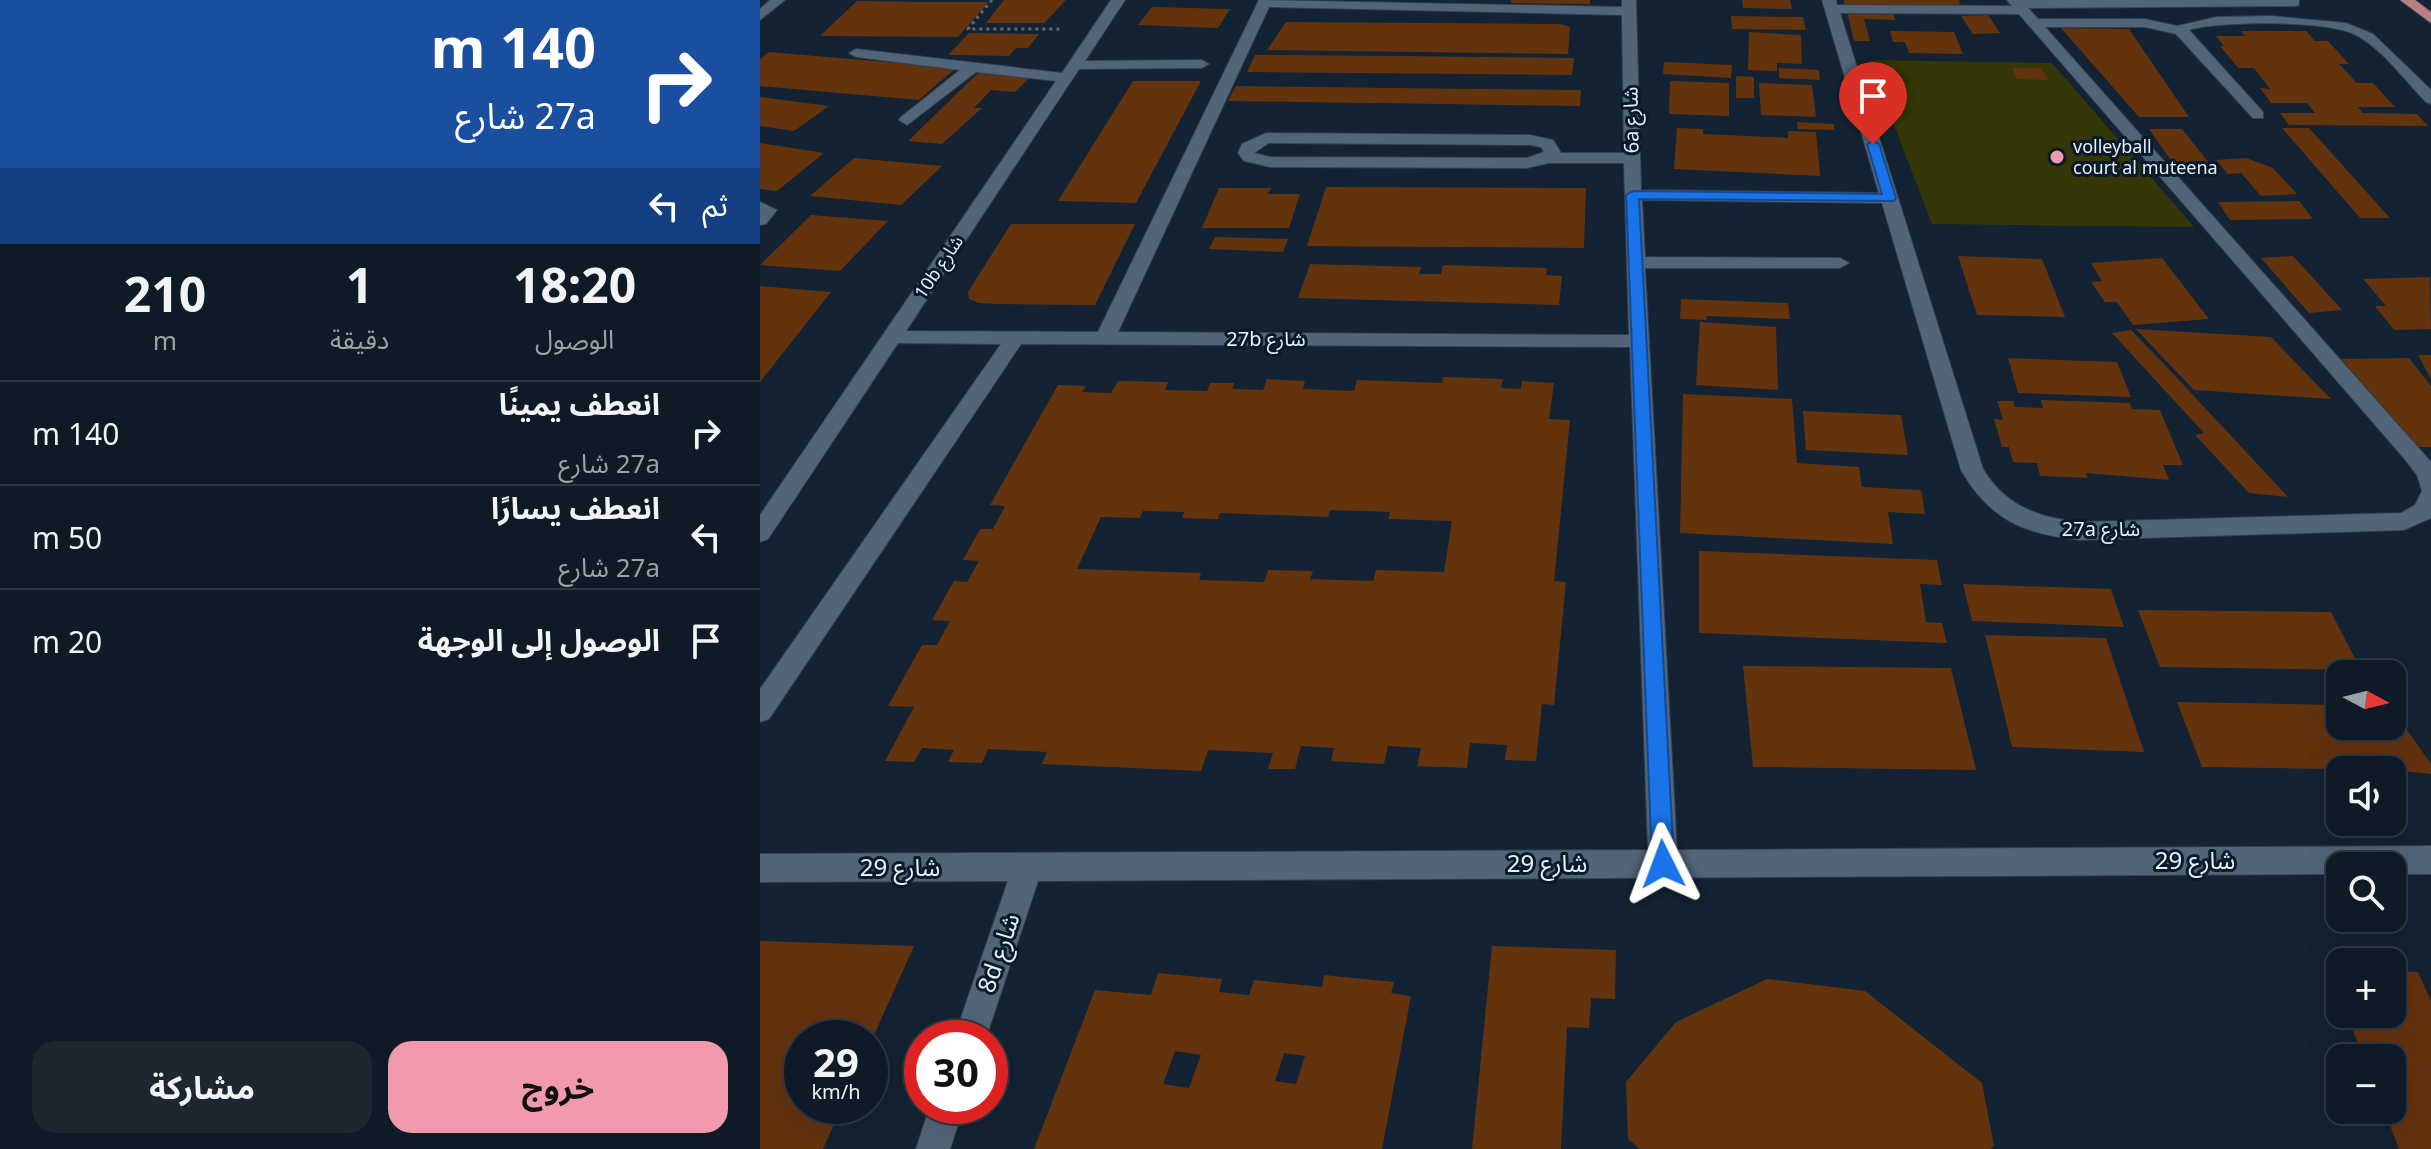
<!DOCTYPE html>
<html lang="ar">
<head>
<meta charset="utf-8">
<style>
  :root { --surface:#0e1a26; --page:#1c2732; --text:#f1f3f6; --muted:#9ba1a7; --line:#2e3843; --accent:#f29aad }
  body { margin:0; font-family:"Noto Sans","Noto Sans Arabic",sans-serif; background:var(--page); color:var(--text); direction:rtl; height:100vh; display:flex; flex-direction:column; font-size:30px; white-space:nowrap }
  * { box-sizing:border-box; margin:0 }
  p { font-size:26px; color:var(--muted) }
  .icon { flex:none; width:44px; height:44px; fill:none; stroke:currentColor; stroke-width:2; stroke-linecap:round; stroke-linejoin:round }
  .map { position:relative; flex:1; overflow:hidden; direction:ltr }
  .sheet { display:flex; flex-direction:column; background:var(--surface); width:760px }
  .sheet>* { flex:none }
  .hud { background:#1a4fa0; color:#fff; overflow:hidden }
  .needle { width:52px; rotate:97deg }
  .buttons { position:absolute; left:1566px; top:660px; display:grid; gap:16px }
  .buttons a { display:grid; place-items:center; width:80px; height:80px; border-radius:16px; background:var(--surface); box-shadow:0 8px 32px #0002,0 0 0 2px var(--line); font-size:40px }
  .speed { position:absolute; left:24px; top:1020px; display:flex; gap:16px; font-size:40px; font-weight:700; text-align:center }
  .speed>* { display:grid; place-content:center; width:104px; height:104px; border-radius:50%; background:var(--surface); box-shadow:0 8px 32px #0002,0 0 0 2px var(--line); line-height:1 }
  .speed small { font-size:20px; font-weight:400 }
  .speed .limit { border:12px solid #d22; background:#fff; color:#111 }
  .pin { position:absolute; display:grid; place-items:center; width:68px; height:68px; color:#fff; margin:-82px -34px; border-radius:50% 50% 50% 0; rotate:-45deg; box-shadow:0 0 8px #0007 }
  .pin .icon { rotate:45deg }
  .me { position:absolute; width:88px; margin:-44px; rotate:357deg; stroke-linejoin:round; filter:drop-shadow(0 0 6px #0008) }
  .turn { display:flex; align-items:center; gap:28px; height:168px; padding:0 32px; font-size:36px }
  .turn .icon { width:104px; height:104px; stroke-width:2.5 }
  .turn b { display:block; font-size:56px; line-height:68px }
  .then { display:flex; align-items:center; height:76px; padding:0 32px; background:#0003; gap:16px; font-size:30px }
  .eta { display:flex; justify-content:space-evenly; align-items:center; height:136px; text-align:center }
  .eta b { font-size:48px; font-weight:700; line-height:56px }
  .cta { display:flex; gap:16px; margin-top:auto; padding:16px 32px }
  .cta a { flex:1; height:92px; border-radius:24px; background:var(--accent); color:#111; font-size:32px; font-weight:700; line-height:92px; text-align:center }
  .cta a+a { background:var(--page); color:var(--text) }
  ul { padding:0; list-style:none }
  li { display:flex; align-items:center; gap:24px; height:104px; padding:0 32px; border-top:2px solid var(--line) }
  li div { flex:1 }
  li b { display:block; font-size:30px }
  li em { font-style:normal }
  main { display:flex; flex:1; min-height:0 }
  .map>svg:first-child { display:block }
  .green { fill:#353706 }
  .building { fill:#63330e; fill-rule:evenodd }
  .lines { fill:none; stroke-linecap:round; stroke-linejoin:round }
  .minor-casing { stroke:#333e4c; stroke-width:2 }
  .major-casing { stroke:#333e4c; stroke-width:2 }
  .path { stroke:#596876; stroke-width:3; stroke-dasharray:3 4; stroke-linecap:butt }
  .minor { fill:#526578; fill-rule:evenodd }
  .major { fill:#b88083; fill-rule:evenodd }
  .route { fill:#1a73e8; stroke:#114b97; stroke-width:2 }
  .poi-dot { fill:#f29aad; stroke:#091a29; stroke-width:3 }
  .labels { text-anchor:middle; stroke-width:6; stroke-linejoin:round; paint-order:stroke }
  .far-poi-label { font-size:18px; fill:#e5f0fb; stroke:#091a29; text-anchor:start }
  .far-street-label { font-size:18px; fill:#e5f0fb; stroke:#091a29 }
  .street-label { font-size:20px; fill:#e5f0fb; stroke:#091a29 }
  .near-street-label { font-size:24px; fill:#e5f0fb; stroke:#091a29 }
</style>
</head>
<body>
<main>
<div class="map">
<svg width="1671" height="1149" viewBox="0 0 1671 1149">
  <rect width="100%" height="100%" fill="#132333"/>
  <path class="green" d="M1109,60L1292,63L1434,227L1172,224Z"/>
  <path class="building" d="M244,0H306L284,23H226Z
    M751,0H830V4L751,3Z
    M982,0H1030L1032,9L983,8Z
    M1084,0H1199L1201,7L1084,5Z
    M97,1L164,2H229L198,37L60,36Z
    M392,7L470,9L458,28L378,25Z
    M1087,12L1133,13L1135,20L1104,19L1110,41H1094Z
    M1228,15L1240,33L1213,34L1201,16Z
    M971,16L1043,17L1046,30L972,29Z
    M526,22L800,24L810,27L808,54L507,50Z
    M1301,28L1369,29L1429,117H1379Z
    M1130,31L1194,32L1203,54L1149,53L1145,42H1133Z
    M1481,31H1546L1555,41H1568L1589,64H1579L1597,83H1613L1635,107H1598L1603,113L1657,114L1668,126L1529,125L1520,113H1555L1547,103H1511L1500,88L1510,89L1494,68H1478L1460,46H1464L1456,36H1485Z
    M989,32L1041,35L1042,64L1017,63V71L988,70Z
    M209,33L279,34L268,48H256L249,56L188,55Z
    M9,52L196,68L159,100L0,86V59Z
    M495,55L642,56L814,58L812,75L487,72Z
    M904,62L972,65L971,78L903,74Z
    M1019,68L1059,70L1060,80L1019,78Z
    M1252,68H1281L1288,80L1257,79Z
    M219,72L271,76L255,92L231,90L214,108H222L182,144L148,141Z
    M976,76L994,77V98H976Z
    M373,81H441L376,203L298,201Z
    M910,81L969,83V116L909,114Z
    M999,83L1052,85L1056,117L1001,115Z
    M476,86L633,88L821,90L820,106L468,101Z
    M0,97L69,106L34,131L0,126Z
    M1037,122L1074,124V130L1038,129Z
    M917,128L943,129V134L1028,138V131L1056,132L1060,176L914,169Z
    M1522,128H1549L1630,218H1600Z
    M1389,129H1422L1456,172L1420,173Z
    M0,143L64,153L17,191L0,189Z
    M94,158L182,166L141,205L50,196Z
    M1486,158L1513,168L1537,194L1501,196L1481,173L1468,174L1456,160Z
    M566,187L826,188L824,248L547,246Z
    M459,188H511L508,194H540L529,228H442Z
    M1539,201L1553,219L1470,220L1458,202Z
    M51,215L128,221L80,271L0,265Z
    M251,224H375L335,305L237,304L219,303L209,299L208,292Z
    M455,237L528,239L523,252L449,249Z
    M1198,256L1282,259L1305,317L1217,315Z
    M1533,256L1582,310L1549,313L1501,258Z
    M1402,258L1449,319L1373,325L1357,302H1345L1331,282L1342,281L1331,263Z
    M550,264L661,267L659,274H681L683,265L787,268L786,275L802,276L799,305L538,298Z
    M1670,277L1671,329L1634,330L1615,306H1626L1603,279Z
    M0,286L71,292L0,382Z
    M921,299L1028,303L1030,319L947,316L946,320L920,319Z
    M940,322L1016,327L1018,390L936,385Z
    M1376,329L1511,337L1571,399L1434,390Z
    M1371,330L1405,365L1528,497L1489,493L1435,435L1444,433L1352,333Z
    M1658,355H1671V379Z
    M1248,358L1357,362L1371,397L1258,393Z
    M1649,358L1671,386V447H1658L1581,359Z
    M683,377L743,379L741,388L761,389L762,381L794,383L789,419L810,420L794,581L806,582L794,705L782,704L776,761L745,760L747,745L710,743L707,768L657,766L661,748L628,746L624,764L571,761L574,748L541,746L535,769H508L513,753L448,750L441,771L282,764L287,752L228,749L222,763L188,762L194,750L162,748L154,762L125,761L154,707L128,706L162,645H177L190,621L172,620L194,581L207,582L219,561L203,560L220,529H233L245,506L230,505L298,385L326,386L322,392L351,393L358,381L408,382L405,390L447,391L450,383H474L472,389L503,390L507,379L545,381L543,389L594,391L597,380L682,383ZM570,510L630,512L628,519L692,521L684,572L616,570L613,581L550,579L553,571L508,570L504,582L439,580L441,573L317,569L341,517L380,518L383,511L424,512L422,518L458,519L460,513L568,517Z
    M923,394L1032,399L1037,463L1099,467L1102,487L1161,490L1165,514L1128,512L1133,544L920,533Z
    M1281,400L1370,403L1372,409L1400,410L1423,465H1403L1409,480L1326,473L1328,478L1280,476L1277,463L1253,462L1249,447H1242L1234,419L1243,420L1237,401H1253L1255,407L1283,408Z
    M1043,411L1141,415L1148,455L1046,450Z
    M939,551L1177,560L1182,585L1160,584L1166,622L1182,623L1187,643L939,633Z
    M1203,584L1351,589L1364,627L1212,621Z
    M1378,610L1571,612L1601,670L1400,667Z
    M1225,635L1346,638L1384,752L1252,747Z
    M983,666L1191,668L1216,770L993,767Z
    M1417,702L1580,705V726H1632V709L1671,764V774L1632,770L1442,767Z
    M0,941L154,946L110,1044V1038H42V1106H82L63,1149H0Z
    M732,946L856,950L855,999L831,998L829,1028L807,1027L801,1149H712Z
    M1568,968L1580,969V997Z
    M1632,971L1658,972L1671,1001V1149H1639L1624,1110H1632V1058H1604L1586,1014H1632Z
    M398,973L462,979L459,992L489,995L494,980L562,987L564,975L634,982L631,993L651,996L622,1149H274L335,990L391,995ZM415,1051L441,1055L429,1088L403,1084ZM524,1053L545,1056L536,1084L515,1081Z
    M1007,979L1105,991L1222,1083L1234,1146L1230,1149H880L868,1139L866,1082L916,1022Z"/>
  <g class="lines">
    <defs>
      <path id="minor" d="M10,0H25L0,20V9Z
        M351,0H365L325,61L442,60L449,64L442,68L319,69L146,331L338,332L499,0L862,7V0H876L881,190L1119,193L1062,0H1076L1077,5L1252,6L1247,0H1539V5L1534,6L1268,8L1278,19H1385L1417,26L1457,17L1511,16L1586,23L1613,34L1671,90V104L1666,102C1644,80 1622,48 1594,34C1565,20 1460,21 1429,30L1503,112V118H1493L1416,34L1385,27H1285L1671,462V518L1644,530L1320,540C1264,534 1230,520 1201,470L1122,203L882,200L885,257L1080,258L1089,263L1080,268H885L917,850L1671,846V874H1632V866H1580V874L278,881L226,1038H194L248,881L0,882V854L888,850L870,347L261,344L9,719L0,722V689L241,344L138,343L8,539L0,542V515L296,81L216,72L147,125L139,120L141,117L200,70L96,57L89,53L96,49L302,73ZM509,7L862,15L864,153H801L793,140L770,135L506,133L482,144L478,153L484,161L510,167L767,168L789,163H864L869,335L358,332ZM1080,13L1259,14L1643,457L1657,475L1662,491L1655,505L1641,513L1320,522C1279,518 1245,506 1223,469ZM509,143L770,145L781,147L784,152L767,158L510,157L494,153Z
        M0,202L17,210L6,224L0,225Z
        M170,1106H204L190,1149H156Z"/>
      <path id="major" d="M1640,0H1655L1671,12V23Z"/>
    </defs>
    <use href="#minor" class="minor-casing"/>
    <use href="#major" class="major-casing"/>
    <path class="path" d="M232,0L208,29H302"/>
    <use href="#minor" class="minor"/>
    <use href="#major" class="major"/>
  </g>
  <path class="route" d="M1113,141L1119,144L1136,198L1134,201L879,199L914,864L911,871L903,874L895,871L892,864L866,195L873,191L1122,194L1107,144Z"/>
  <circle class="poi-dot" cx="1297" cy="157" r="8"/>
  <g class="labels">
    <g class="far-poi-label">
      <text x="1313" y="153">volleyball<tspan x="1313" dy="21">court al muteena</tspan></text>
    </g>
    <g class="far-street-label">
      <text transform="translate(179 267) rotate(-56)" y="6">10b شارع</text>
    </g>
    <g class="street-label">
      <text transform="translate(871 120) rotate(-91)" y="7">6a شارع</text>
      <text x="506" y="346">27b شارع</text>
      <text x="1341" y="536">27a شارع</text>
    </g>
    <g class="near-street-label">
      <text x="1435" y="869">شارع 29</text>
      <text x="787" y="872">شارع 29</text>
      <text x="140" y="876">شارع 29</text>
      <text transform="translate(239 953) rotate(-71)" y="8">8d شارع</text>
    </g>
  </g>
</svg>
<div class="buttons">
<a><svg class="needle" viewBox="-14 -14 28 28"><path d="M0-13l5 13h-10z" fill="#e53935"/><path d="M0 13l5-13h-10z" fill="#9ba1a7"/></svg></a>
<a><svg class="icon" aria-label="sound" viewBox="0 0 24 24"><path d="M4 9h4l5-4v14l-5-4H4zM17 9q2 3 0 6"/></svg></a>
<a><svg class="icon" aria-label="search" viewBox="0 0 24 24"><circle cx="10" cy="10" r="6"/><path d="M15 15l6 6"/></svg></a>
<a>+</a>
<a>−</a>
</div>
<div class="speed"><div>29<small>km/h</small></div><div class="limit">30</div></div>
<div class="pin" style="left:1113px;top:144px;background:#d93025"><svg class="icon" aria-label="arrive" viewBox="0 0 24 24"><path d="M6 21V4h12l-3 4 3 4H6"/></svg></div>
<svg class="me" style="left:903px;top:864px" viewBox="-20 -20 40 40"><path d="M0-17L14 15 0 8-14 15z" fill="#1a73e8" stroke="#fff" stroke-width="4"/></svg>
</div>
<section class="sheet">
<div class="hud">
<div class="turn"><svg class="icon" aria-label="right" viewBox="0 0 24 24"><path d="M7 20v-9h11M14 6l5 5-5 5"/></svg><div><b>140 m</b>27a شارع</div></div>
<div class="then">ثم<svg class="icon" aria-label="left" viewBox="0 0 24 24"><path d="M17 20v-9H6M10 6l-5 5 5 5"/></svg></div>
</div>
<div class="eta">
<div><b>18:20</b><p>الوصول</p></div>
<div><b>1</b><p>دقيقة</p></div>
<div><b>210</b><p>m</p></div>
</div>
<ul>
<li><svg class="icon" aria-label="right" viewBox="0 0 24 24"><path d="M7 20v-9h11M14 6l5 5-5 5"/></svg><div><b>انعطف يمينًا</b><p>27a شارع</p></div><em>140 m</em></li>
<li><svg class="icon" aria-label="left" viewBox="0 0 24 24"><path d="M17 20v-9H6M10 6l-5 5 5 5"/></svg><div><b>انعطف يسارًا</b><p>27a شارع</p></div><em>50 m</em></li>
<li><svg class="icon" aria-label="arrive" viewBox="0 0 24 24"><path d="M6 21V4h12l-3 4 3 4H6"/></svg><div><b>الوصول إلى الوجهة</b></div><em>20 m</em></li>
</ul>
<div class="cta"><a>خروج</a><a>مشاركة</a></div>
</section>
</main>
</body>
</html>
